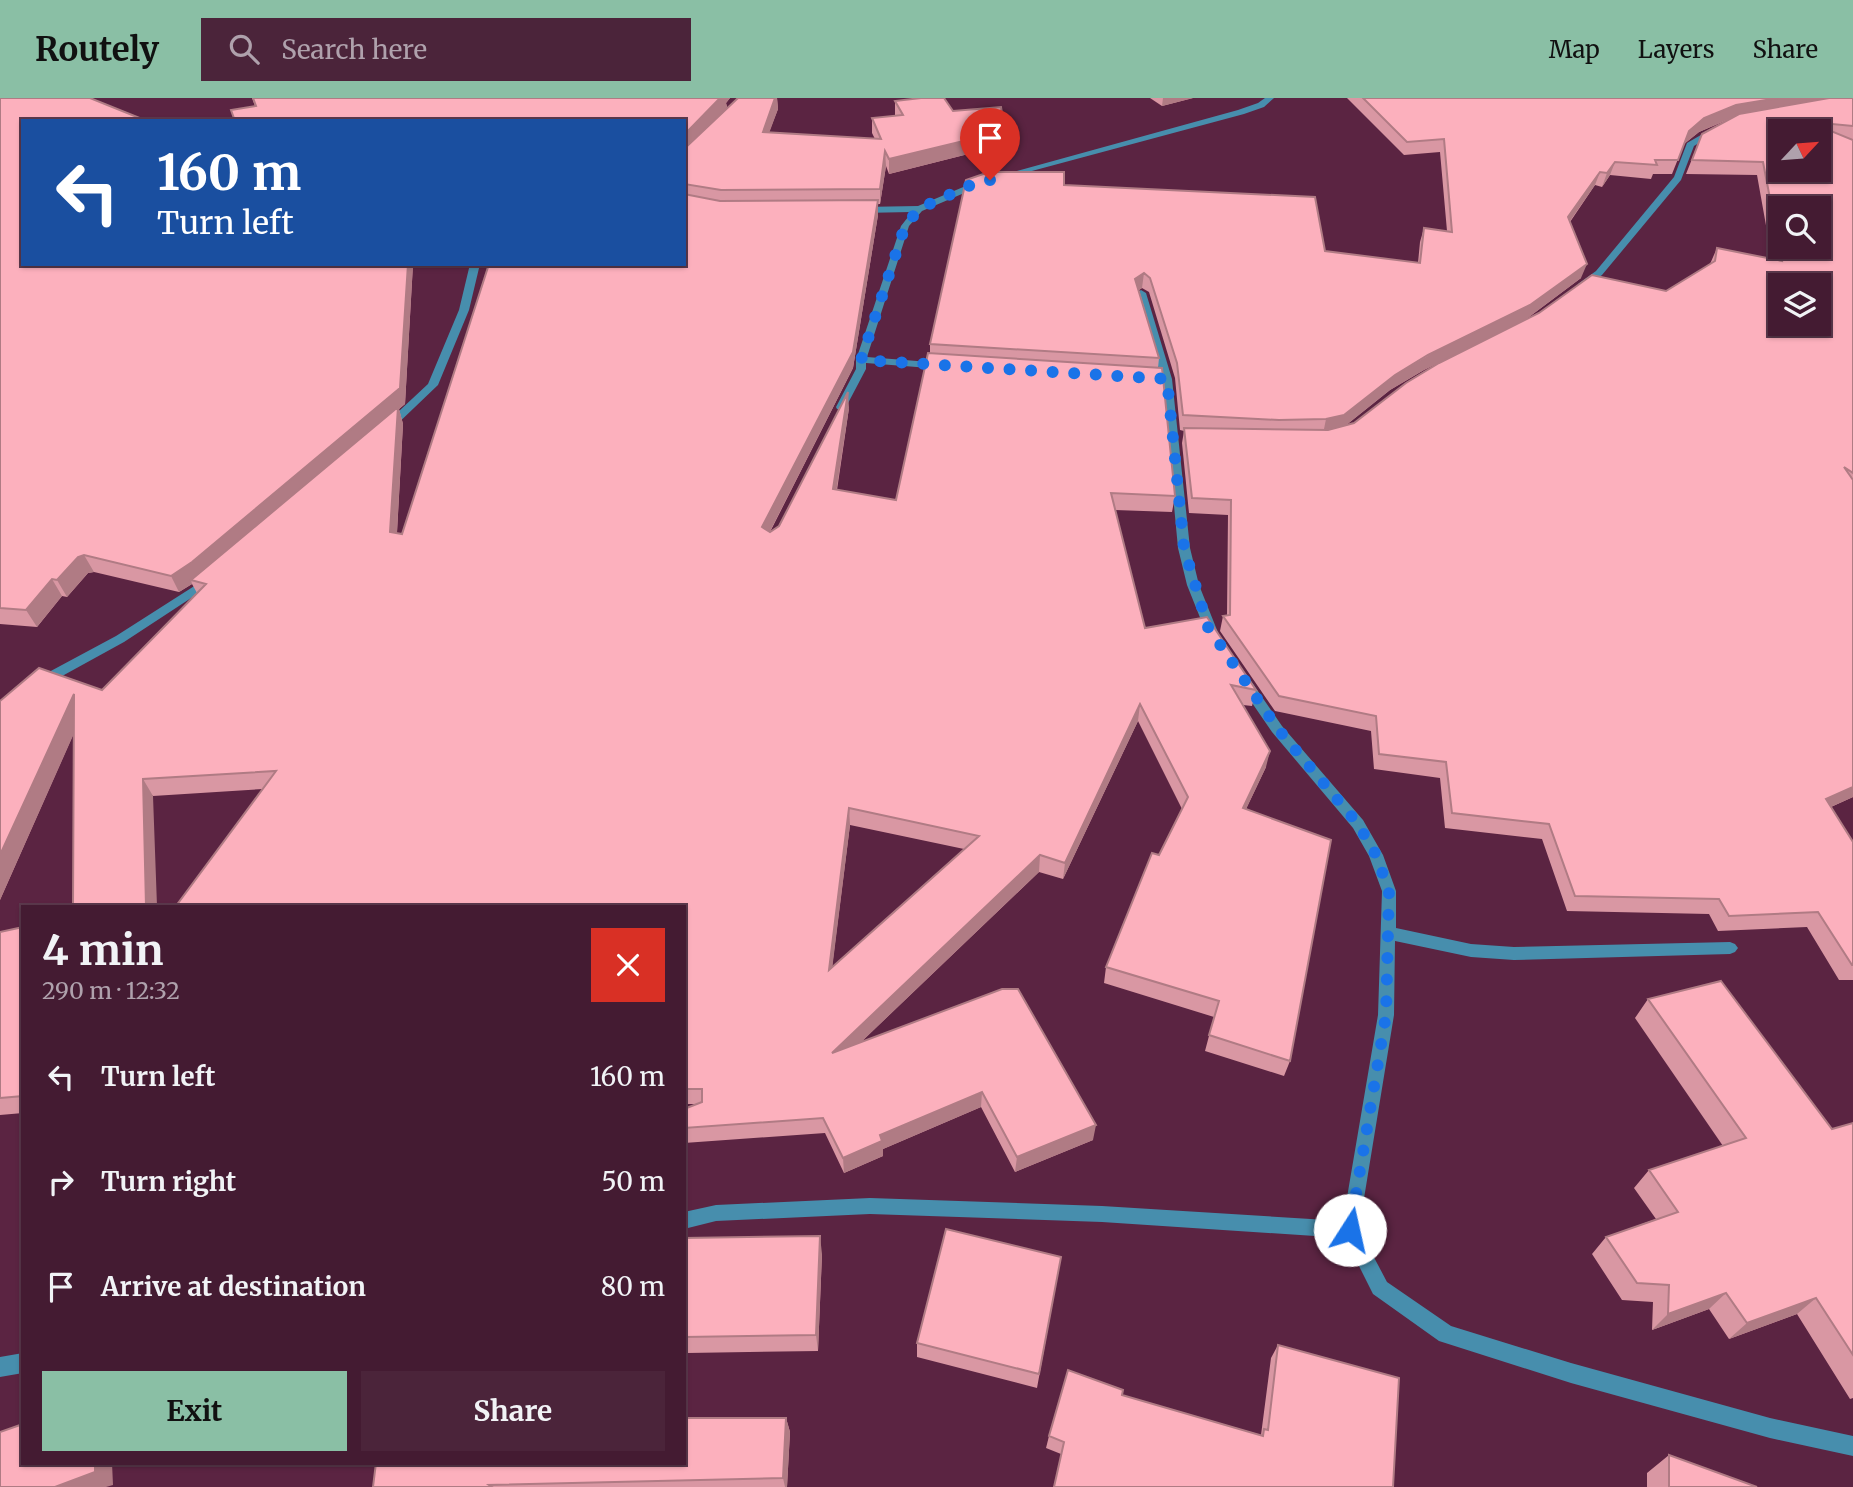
<!DOCTYPE html>
<html lang="en">
<head>
<meta charset="utf-8">
<style>
  :root { --surface:#441b32; --page:#4b243a; --text:#f1f3f6; --muted:#afa1ac; --line:#5c394d; --accent:#8abfa5 }
  body { margin:0; font-family:Merriweather,serif; background:var(--page); color:var(--text); height:100vh; display:flex; flex-direction:column; font-size:26px; white-space:nowrap }
  * { box-sizing:border-box; margin:0 }
  p { font-size:23px; color:var(--muted) }
  .icon { flex:none; width:38px; height:38px; fill:none; stroke:currentColor; stroke-width:2; stroke-linecap:round; stroke-linejoin:round }
  .map { position:relative; flex:1; overflow:hidden }
  .sheet { position:absolute; left:21px; top:807px; width:665px; height:560px; display:flex; flex-direction:column; background:var(--surface); border-radius:0px; box-shadow:0 2px 5px #0004,0 0 0 2px var(--line) }
  .sheet>* { flex:none }
  .banner { position:absolute; left:21px; top:21px; width:665px; height:147px; border-radius:0px; box-shadow:0 2px 5px #0004,0 0 0 2px var(--line); background:#1a4fa0; color:#fff; overflow:hidden }
  .needle { width:46px; rotate:64deg }
  .fabs { position:absolute; left:1768px; top:21px; display:grid; gap:14px }
  .fabs a { display:grid; place-items:center; width:63px; height:63px; border-radius:0px; background:var(--surface); box-shadow:0 2px 5px #0004,0 0 0 2px var(--line); font-size:35px }
  .pin { position:absolute; display:grid; place-items:center; width:60px; height:60px; color:#fff; margin:-72px -30px; border-radius:50% 50% 50% 0; rotate:-45deg; box-shadow:0 0 7px #0007 }
  .pin .icon { rotate:45deg }
  .me { position:absolute; width:77px; margin:-38px; rotate:10deg; stroke-linejoin:round; filter:drop-shadow(0 0 5px #0008) }
  .turn { display:flex; align-items:center; gap:24px; height:147px; padding:0 21px; font-size:32px }
  .turn .icon { width:91px; height:91px; stroke-width:2.5 }
  .turn b { display:block; font-size:49px; line-height:60px }
  .round { display:grid; place-items:center; flex:none; width:74px; height:74px; border-radius:0px; background:var(--page) }
  .headline { display:flex; align-items:center; justify-content:space-between; height:119px; padding:0 21px }
  h1 { font-size:42px; font-weight:700; line-height:52px }
  .action { display:flex; gap:14px; margin-top:auto; padding:14px 21px }
  .action a { flex:1; height:80px; border-radius:0px; background:var(--accent); color:#111; font-size:28px; font-weight:700; line-height:80px; text-align:center }
  .action a+a { background:var(--page); color:var(--text) }
  ul { padding:0; list-style:none }
  li { display:flex; align-items:center; gap:21px; height:105px; padding:0 21px }
  li div { flex:1 }
  li b { display:block; font-size:26px }
  li em { font-style:normal }
  header { display:flex; align-items:center; gap:42px; box-sizing:border-box; height:98px; padding:0 35px; background:var(--accent); color:#111 }
  header strong { font-size:33px }
  nav { display:flex; gap:38px; margin-inline-start:auto; font-size:24px }
  .search { width:490px; height:63px; background:var(--page); display:flex; align-items:center; gap:18px; box-sizing:border-box; padding:0 24px; border-radius:0px; color:var(--muted); font-size:26px }
  .map>svg:first-child { display:block }
  .lines { fill:none; stroke-linecap:round; stroke-linejoin:round }
  .street { fill:#478ead; fill-rule:evenodd }
  .wall { fill:#d997a3; fill-rule:evenodd }
  .shaded-wall { fill:#b07b84 }
  .building { fill:#fcb0bd; stroke:#b07b84; stroke-width:2; fill-rule:evenodd }
  .route { stroke:#1a73e8; stroke-width:12; stroke-dasharray:0 21.6 }
</style>
</head>
<body>
<header>
<strong>Routely</strong>
<div class="search"><svg class="icon" aria-label="search" viewBox="0 0 24 24"><circle cx="10" cy="10" r="6"/><path d="M15 15l6 6"/></svg>Search here</div>
<nav><a>Map</a><a>Layers</a><a>Share</a></nav>
</header>
<div class="map">
<svg width="1853" height="1389" viewBox="0 0 1853 1389">
  <rect width="100%" height="100%" fill="#5b2442"/>
  <g class="lines">
    <path class="street" d="M1265,0H1274L1264,9L1244,16L1002,81L995,79L1238,12L1258,5Z
      M1713,30L1720,32L1694,48L1681,82L1602,177L1584,190H1578V186L1596,173L1674,79L1687,45Z
      M980,82L984,85L983,87L922,113L909,128L867,259L942,265L947,268L942,271L866,265V271L846,309L841,312L837,311L836,309L856,271V262L901,128L912,114L861,115L857,112L861,109L918,108Z
      M470,166H480L469,212L438,287L391,332H383V328L428,286L459,212Z
      M1141,192L1146,195L1172,281L1190,450L1199,487L1219,537L1213,541L1207,537L1187,487L1178,450L1162,281L1139,206L1136,195Z
      M210,478L216,482L214,485L124,544L44,588H34L32,585L34,582L116,538Z
      M1244,579L1249,580L1282,628L1363,722L1383,757L1396,793V830L1471,846L1514,849L1730,844L1735,846L1738,850L1735,854L1730,856L1514,862L1471,859L1395,843L1394,917L1359,1131L1387,1184L1451,1228L1571,1265L1770,1320L1853,1338V1358L1770,1340L1571,1285L1439,1243L1373,1196L1345,1140L1102,1124L870,1116L716,1123L684,1131V1114L716,1107L870,1100L1102,1108L1343,1123L1378,917L1382,793L1369,758L1353,730L1272,634L1237,583Z
      M23,1255V1275L0,1279V1259Z"/>
  </g>
  <path class="wall" d="M0,0L23,166H413L405,306L399,311L403,326L397,435L402,436L684,166V23L255,8L252,0H730L726,5L727,9L713,24L777,0L778,11L769,34L875,41L872,35V20L895,18V3L953,13L1004,47L889,76L886,68L880,106H878V117L853,270L770,434L779,428L849,310L837,392L896,402L930,256V246L1064,87L1325,153L1418,165L1420,144L1424,130L1447,133L1440,54L1404,57L1347,0H1853V699L1831,709L1853,744V882H1839L1807,829L1718,833L1709,816L1567,813L1542,741L1445,730L1440,680L1374,671L1371,633L1275,613L1220,533L1223,518L1227,517L1228,417L1189,415L1182,345L1184,333L1180,332L1175,280L1149,194L1142,190L1139,192L1159,260L1158,270L1175,398L1172,414L1115,412L1145,530L1256,592L1252,608L1243,607L1266,669L1246,711L1290,963L1284,978L1205,953L1214,919L1104,885L1106,869L1159,757L1182,711L1138,623L1063,781L1039,774L861,944L1002,891L1093,1042L1015,1074L981,1009L883,1051V1058L844,1075L825,1035L684,1045V1011L696,1006H684V808L263,691L153,698L73,637L0,802V603L102,592L197,495L192,486L179,494L94,474L88,475L67,499L62,498L37,529L0,526ZM1732,20L1702,36L1686,76L1757,77L1772,161L1717,150L1710,166L1666,193L1354,325L1345,328L1390,292L1424,272L1525,222L1581,180L1570,124L1595,87L1602,89L1610,77L1651,81L1653,76H1672L1684,46L1699,34ZM850,727L964,751L832,869Z
    M1150,0H1193L1162,8Z
    M23,829V1015L0,1017V834Z
    M1648,901L1832,1031L1853,1025V1300L1850,1301L1797,1216L1729,1241L1709,1211L1652,1232L1653,1204L1622,1202L1592,1156L1606,1139L1656,1121L1634,1090L1649,1072L1723,1048L1635,920Z
    M684,1140L822,1156L818,1253L687,1255L684,1281Z
    M1061,1159L1037,1290L917,1259V1245Z
    M1278,1247L1393,1389L1061,1356L1046,1350L1049,1338L1122,1297L1261,1337L1271,1260Z
    M786,1320L790,1334L787,1389H373Z
    M1669,1357L1757,1389H1647V1375Z"/>
  <path class="shaded-wall" d="M720,0H730L726,5L727,9L684,54V37Z
    M775,0H777L778,11L764,49L763,34Z
    M1163,0H1193L1162,8Z
    M1778,0H1849L1731,20L1699,34L1684,46L1689,33L1704,20L1736,7Z
    M1005,33L1004,47L889,76V61Z
    M885,53L886,68L880,106V91Z
    M1615,64L1610,77L1602,89L1607,75Z
    M1600,74L1595,87L1563,133L1568,119Z
    M878,102V117L853,270L764,445L762,429Z
    M408,166H413L405,306L399,311L403,326L396,451L191,482L192,486L179,494L171,478Z
    M1587,166L1581,180L1525,222L1424,272L1390,292L1340,332L1323,336L1326,321L1395,277Z
    M1144,175L1142,190L1133,196L1135,181Z
    M848,294L849,310L834,408L833,391Z
    M84,457L94,474L88,475L67,499L57,482L78,459Z
    M52,481L62,498L37,529L26,512Z
    M74,596L84,613L0,802V757Z
    M1140,606L1138,623L1063,781L1065,765Z
    M1270,653L1266,669L1239,726L1243,710Z
    M143,681L153,698L157,808H146Z
    M1853,689V699L1815,716L1826,701Z
    M849,710L850,727L830,888L829,872Z
    M1040,757L1039,774L834,970L832,955Z
    M982,994L981,1009L883,1051V1058L844,1075L843,1060L880,1037Z
    M1096,1027L1093,1042L1015,1074L1017,1059Z
    M820,1138L822,1156L818,1253L816,1237Z
    M1726,1195L1709,1211L1652,1232L1668,1216Z
    M1816,1200L1797,1216L1729,1241L1747,1225Z
    M684,1248L687,1255L684,1281Z
    M786,1320L790,1334L787,1389H785L783,1380Z
    M95,1365H112L113,1387L106,1389H55Z"/>
  <path class="building" d="M0,0H90L147,23H23V166H408L400,290L192,464L171,478L84,457L78,459L57,482L52,481L26,512L0,510Z
    M253,0H720L684,37V23H235L231,12L256,8Z
    M738,0H775L763,34L881,41L872,20L903,17L895,3L921,0H944L953,13L1001,9L1005,33L889,61L885,53L880,91L721,92L684,86V51Z
    M1363,0H1778L1736,7L1704,20L1689,33L1678,62H1655L1657,67L1615,64L1607,75L1600,74L1568,119L1587,166L1530,207L1428,257L1395,277L1344,317L1326,321L1279,322L1183,317L1177,265L1150,180L1144,175L1135,181L1159,260L930,246L966,82L989,74H1064V87L1315,99L1325,153L1420,165L1424,130L1452,134L1444,41L1407,44Z
    M1829,0H1853V28L1822,25L1821,29L1853,42V375L1844,369L1853,382V689L1826,701L1853,744V867H1852L1818,814L1729,818L1719,801L1575,798L1549,726L1452,715L1446,664L1379,656L1376,618L1279,598L1223,518L1230,517L1231,402L1192,400L1184,330L1328,332L1354,325L1406,285L1439,265L1539,215L1592,177L1666,193L1715,163L1717,150L1782,163L1763,64L1692,62L1702,36L1739,16ZM1780,33H1818V72H1780ZM1780,110H1818V149H1780ZM1780,187H1818V226H1780Z
    M684,96L720,103L878,102L853,254L762,429L770,434L779,428L848,294L833,391L896,402L928,255L1162,270L1175,398L1111,395L1145,530L1207,519L1256,592L1231,587L1270,653L1243,710L1331,742L1290,963L1209,937L1219,903L1106,869L1152,755L1159,757L1188,699L1140,606L1065,765L1040,757L832,955L1002,891H1018L1096,1027L1017,1059L982,994L880,1037L882,1043L843,1060L823,1020L684,1030V1011L702,1004V991H684V808H176L276,673L143,681L146,808H73L74,596L0,757V603L39,570L102,592L206,486L191,482L398,309L390,434L402,436L489,166H684ZM849,710L979,738L829,872Z
    M23,829V998L0,1000V834Z
    M1721,883L1832,1031L1853,1025V1257L1816,1200L1747,1225L1726,1195L1668,1216L1669,1187L1637,1185L1606,1139L1678,1114L1649,1072L1746,1040L1648,901Z
    M946,1131L1061,1159L1039,1276L917,1245Z
    M820,1138L816,1237L684,1239V1140Z
    M1278,1247L1399,1280L1393,1389H1054L1064,1344L1049,1338L1068,1272L1123,1292L1122,1297L1263,1338L1264,1331L1268,1332Z
    M684,1320H786L783,1380L489,1387L492,1389H373L376,1365H684Z
    M23,1326V1365H95V1374L55,1389H0V1334Z
    M1669,1357L1757,1389H1669Z"/>
  <g class="lines">
    <path class="route" d="M990,82L968,88L919,111L905,128L861,262L1167,281L1184,450L1208,529L1278,631L1358,726L1376,757L1389,793L1386,917L1350,1132"/>
  </g>
</svg>
<div class="fabs">
<a><svg class="needle" viewBox="-14 -14 28 28"><path d="M0-13l5 13h-10z" fill="#e53935"/><path d="M0 13l5-13h-10z" fill="#afa1ac"/></svg></a>
<a><svg class="icon" aria-label="search" viewBox="0 0 24 24"><circle cx="10" cy="10" r="6"/><path d="M15 15l6 6"/></svg></a>
<a><svg class="icon" aria-label="layers" viewBox="0 0 24 24"><path d="M12 4l9 5-9 5-9-5zM3 14l9 5 9-5"/></svg></a>
</div>
<div class="pin" style="left:990px;top:82px;background:#d93025"><svg class="icon" aria-label="arrive" viewBox="0 0 24 24"><path d="M6 21V4h12l-3 4 3 4H6"/></svg></div>
<svg class="me" style="left:1350px;top:1132px" viewBox="-20 -20 40 40"><circle r="19" fill="#fff"/><path d="M0-13L10 11 0 6-10 11z" fill="#1a73e8"/></svg>
<div class="banner">
<div class="turn"><svg class="icon" aria-label="left" viewBox="0 0 24 24"><path d="M17 20v-9H6M10 6l-5 5 5 5"/></svg><div><b>160 m</b>Turn left</div></div>
</div>
<section class="sheet">
<div class="headline"><div><h1>4 min</h1><p>290 m · 12:32</p></div><a class="round" style="background:#d93025;color:#fff"><svg class="icon" aria-label="close" viewBox="0 0 24 24"><path d="M6 6l12 12M18 6L6 18"/></svg></a></div>
<ul>
<li><svg class="icon" aria-label="left" viewBox="0 0 24 24"><path d="M17 20v-9H6M10 6l-5 5 5 5"/></svg><div><b>Turn left</b></div><em>160 m</em></li>
<li><svg class="icon" aria-label="right" viewBox="0 0 24 24"><path d="M7 20v-9h11M14 6l5 5-5 5"/></svg><div><b>Turn right</b></div><em>50 m</em></li>
<li><svg class="icon" aria-label="arrive" viewBox="0 0 24 24"><path d="M6 21V4h12l-3 4 3 4H6"/></svg><div><b>Arrive at destination</b></div><em>80 m</em></li>
</ul>
<div class="action"><a>Exit</a><a>Share</a></div>
</section>
</div>
</body>
</html>
